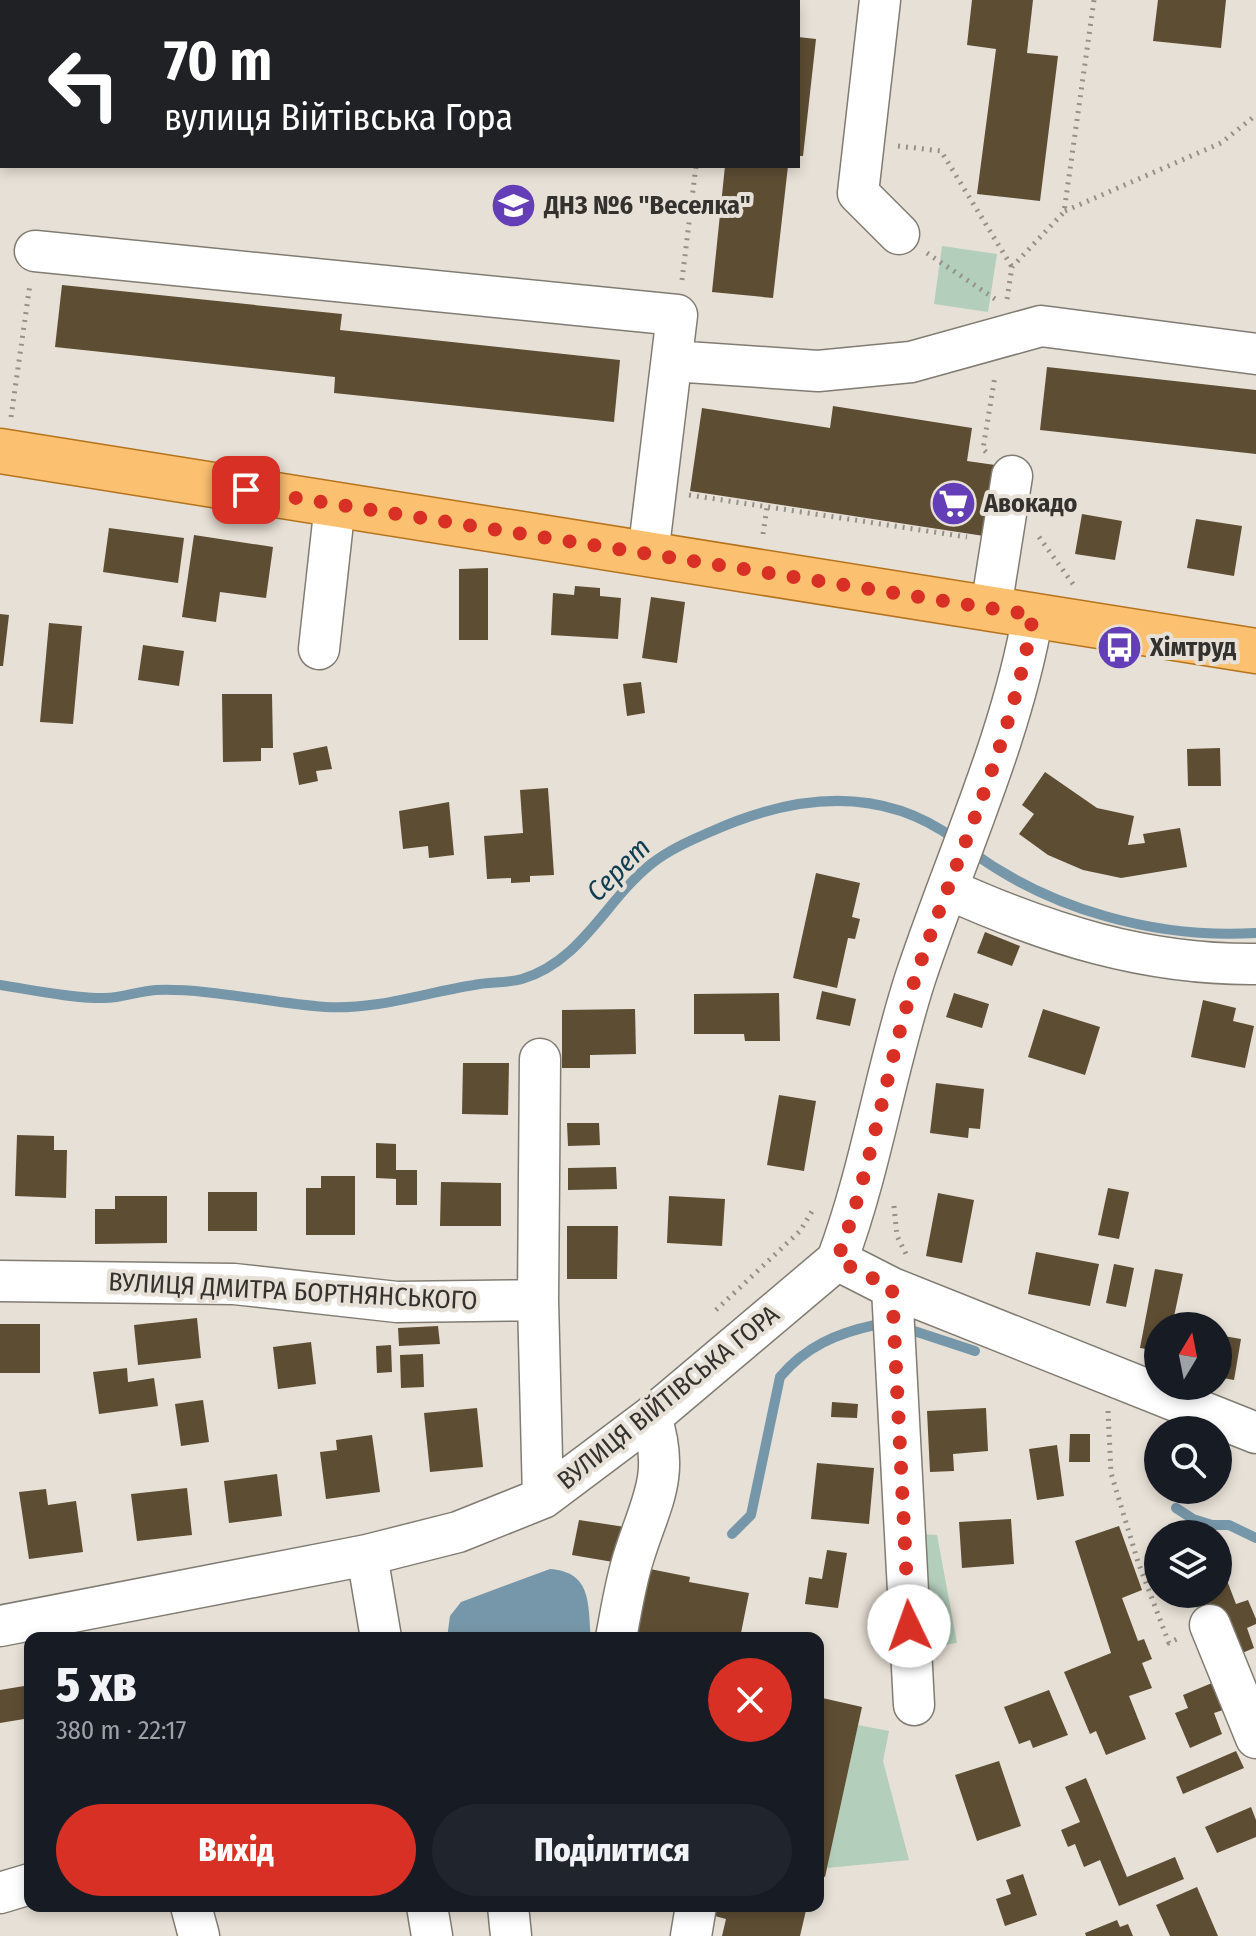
<!DOCTYPE html>
<html lang="uk">
<head>
<meta charset="utf-8">
<style>
  :root { --surface:#171b24; --page:#20242c; --text:#f1f3f6; --muted:#9ea1a6; --accent:#d93025 }
  body { margin:0; font-family:"Fira Sans Condensed",sans-serif; background:var(--page); color:var(--text); height:100vh; display:flex; flex-direction:column; font-size:30px; white-space:nowrap }
  * { box-sizing:border-box; margin:0 }
  p { font-size:26px; color:var(--muted) }
  .icon { flex:none; width:44px; height:44px; fill:none; stroke:currentColor; stroke-width:2; stroke-linecap:round; stroke-linejoin:round }
  .map { position:relative; flex:1; overflow:hidden }
  .panel { position:absolute; left:24px; top:1632px; width:800px; height:280px; display:flex; flex-direction:column; background:var(--surface); border-radius:16px; box-shadow:0 4px 12px #0003 }
  .panel>* { flex:none }
  .top-card { position:absolute; left:0px; top:0px; width:800px; height:168px; box-shadow:0 4px 12px #0003; background:#202124; color:#fff; overflow:hidden }
  .needle { width:52px; rotate:10deg }
  .fabs { position:absolute; left:1144px; top:1312px; display:grid; gap:16px }
  .fabs a { display:grid; place-items:center; width:88px; height:88px; border-radius:50%; background:var(--surface); box-shadow:0 4px 12px #0003; font-size:40px }
  .pin { position:absolute; display:grid; place-items:center; width:68px; height:68px; color:#fff; margin:-34px; border-radius:16px; box-shadow:0 4px 12px #0006 }
  .me { position:absolute; width:88px; margin:-44px; rotate:357deg; stroke-linejoin:round; filter:drop-shadow(0 0 6px #0008) }
  .turn { display:flex; align-items:center; gap:28px; height:168px; padding:0 32px; font-size:36px }
  .turn .icon { width:104px; height:104px; stroke-width:2.5 }
  .turn b { display:block; font-size:56px; line-height:68px }
  .round { display:grid; place-items:center; flex:none; width:84px; height:84px; border-radius:42px; background:var(--page) }
  .summary { display:flex; align-items:center; justify-content:space-between; height:136px; padding:0 32px }
  h1 { font-size:48px; font-weight:800; line-height:60px }
  .action { display:flex; gap:16px; margin-top:auto; padding:16px 32px }
  .action a { flex:1; height:92px; border-radius:48px; background:var(--accent); color:#fff; font-size:32px; font-weight:800; line-height:92px; text-align:center }
  .action a+a { background:var(--page); color:var(--text) }
  .map>svg:first-child { display:block }
  .green { fill:#b3cebb }
  .water { fill:#7697a9 }
  .lines { fill:none; stroke-linecap:round; stroke-linejoin:round }
  .stream { stroke:#7697a9; stroke-width:10 }
  .building { fill:#5d4d33 }
  .minor-casing { stroke:#817c72; stroke-width:43 }
  .major-casing { stroke:#b5731c; stroke-width:47 }
  .path { stroke:#959189; stroke-width:5; stroke-dasharray:2 6; stroke-linecap:butt }
  .minor { stroke:#fff; stroke-width:40 }
  .major { stroke:#fcc071; stroke-width:44 }
  .route { stroke:#d93025; stroke-width:14; stroke-dasharray:0 25.2 }
  .labels { text-anchor:middle; stroke-width:8; stroke-linejoin:round; paint-order:stroke }
  .poi-label { font-size:26px; font-weight:bold; fill:#34322e; stroke:#e7e0d6; text-anchor:start }
  .street-label { font-size:26px; fill:#34322e; stroke:#e7e0d6 }
  .water-label { font-size:28px; font-style:italic; fill:#0e3c51; stroke:#e7e0d6 }
</style>
</head>
<body>
<div class="map">
<svg width="1256" height="1936" viewBox="0 0 1256 1936">
  <rect width="100%" height="100%" fill="#e7e0d6"/>
  <path class="green" d="M942,246L997,254L988,312L934,304Z
    M916,1534L937,1535L957,1643L926,1648Z
    M858,1725L889,1731L883,1761L909,1860L827,1868Z"/>
  <path class="water" d="M550,1569C592,1572 588,1604 591,1638H447L450,1616L461,1602Z"/>
  <g class="lines">
    <path class="stream" d="M972,852C1051,910 1157,939 1256,933
      M0,985C33,990 69,998 102,998C120,999 138,991 156,990C208,988 271,1003 325,1007C377,1010 423,993 474,985C490,982 507,983 522,979C582,961 606,900 651,864C669,850 689,841 710,832C792,795 879,783 956,840
      M908,1329L975,1351
      M1176,1508L1193,1519L1212,1525H1229L1256,1538
      M732,1534L751,1515L780,1377C805,1347 837,1333 875,1325"/>
  </g>
  <path class="building" d="M972,0H1033L1027,53L1058,56L1040,201L977,194L996,49L967,45Z
    M1158,0H1226L1221,48L1153,41Z
    M798,37L816,39L803,156H798Z
    M725,166H788L773,298L712,292Z
    M62,285L342,314L340,330L620,360L614,422L334,393L335,377L55,347Z
    M1047,367L1256,390V454L1040,430Z
    M833,406L972,428L967,461L995,465L984,536L690,491L702,408L830,428Z
    M1082,514L1122,521L1115,560L1075,554Z
    M1196,519L1242,526L1234,576L1187,568Z
    M109,528L184,538L178,583L103,572Z
    M194,535L273,547L266,598L220,592L216,622L182,617Z
    M488,568V640H459V569Z
    M575,586L600,588V596L621,598L618,639L551,635L553,593L574,595Z
    M651,597L685,602L677,663L642,658Z
    M0,614L9,615L3,666H0Z
    M49,623L82,626L73,724L40,722Z
    M143,645L184,651L179,686L138,680Z
    M641,682L645,713L627,716L623,684Z
    M222,694H272L273,748H261V761L223,762Z
    M327,746L332,769L316,771L318,781L299,785L293,753Z
    M1220,748L1221,786H1188L1187,749Z
    M1045,772L1097,808L1134,816L1128,845L1145,843L1143,834L1180,828L1187,867L1121,878L1083,870L1048,855L1019,834L1034,814L1022,805Z
    M548,788L554,875L530,876V882L511,883V878L487,879L484,836L523,833L520,790Z
    M449,802L454,855L429,858L428,846L403,849L399,811Z
    M816,873L860,883L852,917L860,919L855,939L848,938L837,988L793,978Z
    M985,932L1020,946L1012,966L977,953Z
    M822,991L856,999L850,1026L816,1019Z
    M779,993L780,1041H745L744,1034H694V994Z
    M954,993L989,1004L982,1028L946,1017Z
    M1203,1000L1236,1008L1233,1021L1254,1026L1245,1068L1191,1057Z
    M635,1009L636,1054L590,1055V1068H562V1010Z
    M1043,1009L1100,1027L1085,1075L1028,1057Z
    M463,1063H509L508,1115L462,1114Z
    M936,1083L984,1089L980,1129L969,1128L968,1138L930,1133Z
    M779,1095L816,1101L804,1171L767,1165Z
    M567,1123H599L600,1145L568,1146Z
    M17,1135L54,1136V1150H67L66,1198L15,1196Z
    M376,1143L396,1144V1170H417V1205H396V1179L376,1178Z
    M616,1167L617,1189L568,1190V1168Z
    M321,1176H355V1235H306V1188H321Z
    M441,1182L501,1183V1226H440Z
    M1108,1188L1129,1192L1119,1239L1098,1235Z
    M208,1192H257V1231H208Z
    M938,1193L974,1200L962,1263L926,1256Z
    M115,1196H167V1243L95,1244V1209H115Z
    M669,1196L725,1199L722,1246L667,1243Z
    M567,1226H618L617,1279H567Z
    M1036,1252L1099,1264L1090,1306L1028,1294Z
    M1114,1264L1134,1268L1126,1307L1106,1303Z
    M1155,1269L1183,1274L1172,1326H1158V1351L1140,1348Z
    M197,1318L201,1358L138,1365L134,1325Z
    M0,1324H40V1373H0Z
    M438,1326L440,1344L399,1346L398,1328Z
    M1218,1335L1241,1339L1234,1380L1218,1377Z
    M311,1342L316,1384L278,1389L273,1347Z
    M391,1345L392,1372L377,1373L376,1346Z
    M423,1354L424,1387L401,1388L400,1355Z
    M127,1368L128,1382L154,1378L158,1406L99,1414L93,1372Z
    M203,1400L209,1442L181,1446L175,1404Z
    M832,1402L858,1404L857,1418L831,1417Z
    M477,1408L483,1467L430,1472L424,1413Z
    M986,1408L988,1451L953,1454L954,1471L930,1472L927,1411Z
    M1070,1434H1090V1462H1069Z
    M372,1435L380,1492L326,1499L320,1452L337,1450L336,1440Z
    M1057,1445L1064,1496L1037,1500L1029,1449Z
    M817,1463L874,1468L869,1524L811,1519Z
    M277,1474L282,1516L229,1523L224,1481Z
    M187,1488L192,1535L137,1541L131,1494Z
    M46,1489L48,1505L76,1501L83,1552L29,1559L19,1492Z
    M1011,1519L1014,1564L962,1568L959,1522Z
    M579,1520L625,1527L619,1563L572,1555Z
    M1119,1526L1142,1590L1122,1598L1138,1641L1144,1639L1152,1659L1142,1663L1152,1688L1129,1696L1146,1739L1106,1755L1096,1731L1090,1734L1064,1672L1111,1653L1075,1541Z
    M827,1550L847,1553L838,1608L805,1604L809,1577L822,1579Z
    M1218,1557L1236,1604L1248,1600L1256,1619V1624L1247,1628L1254,1648L1235,1656L1204,1617L1195,1594H1218Z
    M645,1568L690,1577L689,1582L749,1593L740,1638H637L638,1633H634Z
    M1212,1683L1223,1710L1214,1713L1222,1734L1190,1748L1175,1713L1188,1708L1183,1695Z
    M30,1685V1718L0,1723V1690Z
    M1049,1690L1068,1735L1033,1748L1030,1740L1019,1744L1004,1707Z
    M818,1697L862,1707L825,1877L818,1875Z
    M1236,1751L1244,1768L1183,1794L1176,1777Z
    M999,1761L1021,1826L977,1841L955,1775Z
    M1086,1778L1127,1877L1175,1857L1184,1879L1119,1906L1100,1860L1084,1867L1075,1844L1068,1847L1061,1830L1080,1822L1065,1787Z
    M1251,1807L1256,1820V1837L1217,1853L1205,1827Z
    M1023,1874L1037,1915L1005,1926L996,1899L1011,1894L1006,1880Z
    M1197,1887L1218,1936H1170L1156,1905Z
    M717,1906H807L800,1936H722L726,1919L715,1916Z
    M1117,1920L1120,1927L1128,1924L1133,1936H1086L1085,1933Z"/>
  <g class="lines">
    <defs>
      <path id="minor" d="M880,0L858,193L899,234
        M35,251L677,315L648,555
        M672,361L818,371L911,362L1041,326L1256,354
        M991,608L1012,476
        M319,649L335,504
        M948,889C1048,934 1145,965 1256,964
        M540,1059L538,1300L543,1498
        M837,1260C871,1169 885,1072 915,979C955,858 1011,741 1033,615
        M837,1260L892,1288L1256,1433
        M0,1281L234,1284L397,1302L538,1300
        M892,1288L914,1705
        M367,1555L381,1638
        M1210,1625L1256,1738
        M0,1626L367,1555L458,1532L543,1498L651,1417L837,1260
        M616,1638C621,1612 625,1585 633,1559C650,1503 671,1477 651,1417
        M0,1893L30,1884
        M191,1906L199,1936
        M427,1906L432,1936
        M508,1906L511,1936
        M691,1936L696,1906"/>
      <path id="major" d="M0,451L1256,651"/>
    </defs>
    <use href="#minor" class="minor-casing"/>
    <use href="#major" class="major-casing"/>
    <path class="path" d="M717,2V0
      M898,146L941,151L1012,267
      M1065,211L1221,143L1256,115
      M927,253L998,301
      M682,280L696,166
      M1007,299L1012,267L1064,212L1094,0
      M11,417L30,284
      M986,452L983,449L995,376
      M689,495L967,537
      M763,534L767,507
      M1039,537L1073,584
      M894,1206L897,1236L906,1254
      M716,1310L800,1231L814,1208
      M1108,1411L1111,1473L1138,1562L1169,1643L1177,1639"/>
    <use href="#minor" class="minor"/>
    <use href="#major" class="major"/>
  </g>
  <g class="lines">
    <path class="route" d="M246,490L1033,615C1013,741 955,859 915,979C885,1072 872,1169 837,1260L892,1288L909,1626"/>
  </g>
  <defs>
    <symbol id="school-disc" viewBox="-11 -11 22 22"><circle r="9.5" fill="#643eb6" stroke="#e7e0d6"/><path d="M0-5L7-2L0 1L-7-2ZM-4 1L0 2.5L4 1V4Q0 6-4 4Z" fill="#fff"/></symbol>
    <symbol id="supermarket-disc" viewBox="-11 -11 22 22"><circle r="9.5" fill="#643eb6" stroke="#e7e0d6"/><path d="M-6-5.5h2.5l.6 2H6L4.5 2H-2.5L-4.4-4H-6ZM-1.5 3.2a1.3 1.3 0 1 0 .1 0ZM3 3.2a1.3 1.3 0 1 0 .1 0Z" fill="#fff"/></symbol>
    <symbol id="bus-disc" viewBox="-11 -11 22 22"><circle r="9.5" fill="#643eb6" stroke="#e7e0d6"/><path d="M-5-6H5V4H4V6H2V4H-2V6H-4V4H-5ZM-3.5-4V0h7V-4ZM-3.5 1.2v1.5H-2V1.2ZM2 1.2v1.5H3.5V1.2Z" fill="#fff"/></symbol>
  </defs>
  <g fill-rule="evenodd">
    <use href="#school-disc" x="488" y="180" width="51" height="51"/>
    <use href="#supermarket-disc" x="928" y="478" width="51" height="51"/>
    <use href="#bus-disc" x="1094" y="622" width="51" height="51"/>
  </g>
  <g class="labels">
    <g class="poi-label">
      <text x="544" y="214">ДНЗ №6 "Веселка"</text>
      <text x="984" y="512">Авокадо</text>
      <text x="1150" y="656">Хімтруд</text>
    </g>
    <g class="street-label">
      <text transform="translate(293 1291) rotate(3)" y="9">ВУЛИЦЯ ДМИТРА БОРТНЯНСЬКОГО</text>
      <text transform="translate(668 1397) rotate(-39)" y="9">ВУЛИЦЯ ВІЙТІВСЬКА ГОРА</text>
    </g>
    <g class="water-label">
      <text transform="translate(618 869) rotate(-45)" y="10">Серет</text>
    </g>
  </g>
</svg>
<div class="fabs">
<a><svg class="needle" viewBox="-14 -14 28 28"><path d="M0-13l5 13h-10z" fill="#e53935"/><path d="M0 13l5-13h-10z" fill="#9ea1a6"/></svg></a>
<a><svg class="icon" aria-label="search" viewBox="0 0 24 24"><circle cx="10" cy="10" r="6"/><path d="M15 15l6 6"/></svg></a>
<a><svg class="icon" aria-label="layers" viewBox="0 0 24 24"><path d="M12 4l9 5-9 5-9-5zM3 14l9 5 9-5"/></svg></a>
</div>
<div class="pin" style="left:246px;top:490px;background:#d93025"><svg class="icon" aria-label="arrive" viewBox="0 0 24 24"><path d="M6 21V4h12l-3 4 3 4H6"/></svg></div>
<svg class="me" style="left:909px;top:1626px" viewBox="-20 -20 40 40"><circle r="19" fill="#fff"/><path d="M0-13L10 11 0 6-10 11z" fill="#d93025"/></svg>
<div class="top-card">
<div class="turn"><svg class="icon" aria-label="left" viewBox="0 0 24 24"><path d="M17 20v-9H6M10 6l-5 5 5 5"/></svg><div><b>70 m</b>вулиця Війтівська Гора</div></div>
</div>
<section class="panel">
<div class="summary"><div><h1>5 хв</h1><p>380 m · 22:17</p></div><a class="round" style="background:#d93025;color:#fff"><svg class="icon" aria-label="close" viewBox="0 0 24 24"><path d="M6 6l12 12M18 6L6 18"/></svg></a></div>
<div class="action"><a>Вихід</a><a>Поділитися</a></div>
</section>
</div>
</body>
</html>
